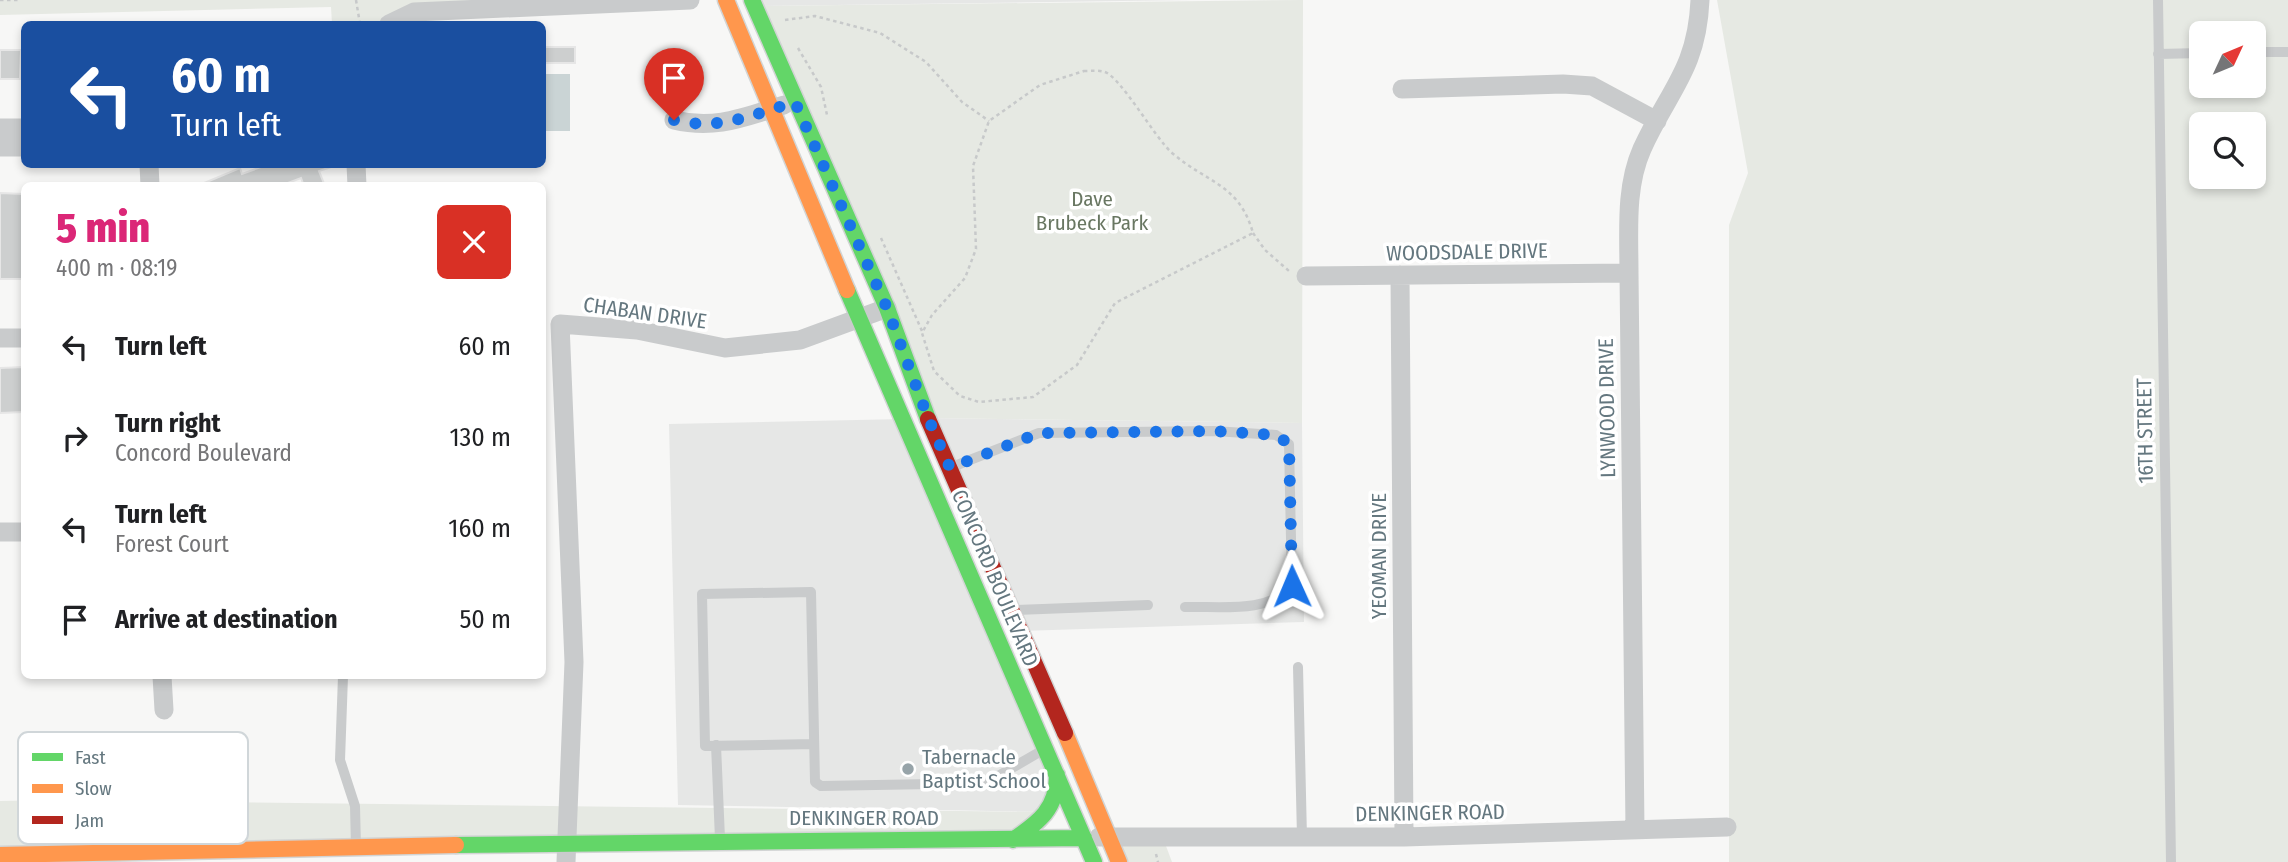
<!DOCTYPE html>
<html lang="en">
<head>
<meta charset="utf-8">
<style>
  :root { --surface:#fff; --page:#f2f2f2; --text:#202124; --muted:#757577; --accent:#db2777 }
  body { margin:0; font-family:"Fira Sans Condensed",sans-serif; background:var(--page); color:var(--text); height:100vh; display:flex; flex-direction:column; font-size:26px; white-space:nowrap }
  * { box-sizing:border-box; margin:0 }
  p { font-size:23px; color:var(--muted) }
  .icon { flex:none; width:38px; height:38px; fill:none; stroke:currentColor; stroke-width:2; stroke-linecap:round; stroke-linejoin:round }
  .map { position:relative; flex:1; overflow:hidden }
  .panel { position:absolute; left:21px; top:182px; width:525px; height:497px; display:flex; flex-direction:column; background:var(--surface); border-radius:10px; box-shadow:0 4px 10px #0003 }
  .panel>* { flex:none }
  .banner { position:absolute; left:21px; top:21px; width:525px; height:147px; border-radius:10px; box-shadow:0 4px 10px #0003; background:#1a4fa0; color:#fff; overflow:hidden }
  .needle { width:46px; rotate:46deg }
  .tools { position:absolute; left:2189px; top:21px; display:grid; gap:14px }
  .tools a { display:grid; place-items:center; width:77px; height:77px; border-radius:10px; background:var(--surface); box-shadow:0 4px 10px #0003; font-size:35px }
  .pin { position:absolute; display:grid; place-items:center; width:60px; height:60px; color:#fff; margin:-72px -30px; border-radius:50% 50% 50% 0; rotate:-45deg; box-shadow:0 0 7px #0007 }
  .pin .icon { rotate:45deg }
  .me { position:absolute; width:77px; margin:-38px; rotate:359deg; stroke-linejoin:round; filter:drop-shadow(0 0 5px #0008) }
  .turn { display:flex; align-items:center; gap:24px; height:147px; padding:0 35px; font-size:32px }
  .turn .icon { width:91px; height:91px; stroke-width:2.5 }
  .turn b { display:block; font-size:49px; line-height:60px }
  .round { display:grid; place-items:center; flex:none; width:74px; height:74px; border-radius:10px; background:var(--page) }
  .overview { display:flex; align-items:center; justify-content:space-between; height:119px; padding:0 35px }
  h1 { font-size:42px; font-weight:800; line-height:52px; color:var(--accent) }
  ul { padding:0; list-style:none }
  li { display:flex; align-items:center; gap:21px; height:91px; padding:0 35px }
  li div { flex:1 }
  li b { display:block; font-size:26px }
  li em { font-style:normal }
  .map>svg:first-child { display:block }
  .built { fill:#e6e7e6 }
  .green { fill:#e6e9e3; fill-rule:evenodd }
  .water { fill:#cad4d5 }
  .building { fill:#cdcfcf; stroke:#e6e6e6; stroke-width:2 }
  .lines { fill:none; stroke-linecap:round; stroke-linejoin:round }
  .fast-casing { stroke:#d2d4d4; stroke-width:19 }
  .slow-casing { stroke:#d2d4d4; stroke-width:19 }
  .jam-casing { stroke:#d2d4d4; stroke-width:19 }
  .path { stroke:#c7c9ca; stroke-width:2.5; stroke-dasharray:3.5 3.5; stroke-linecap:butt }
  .lane { stroke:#c9cbcc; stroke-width:10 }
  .street { stroke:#c9cbcc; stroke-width:19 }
  .fast { stroke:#63d668; stroke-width:16 }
  .slow { stroke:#ff974d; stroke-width:16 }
  .jam { stroke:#b3261e; stroke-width:16 }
  .route { stroke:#1a73e8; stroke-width:12; stroke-dasharray:0 21.6 }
  .poi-dot { fill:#97a4a9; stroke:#fff; stroke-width:2.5 }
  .labels { text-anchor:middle; stroke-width:7; stroke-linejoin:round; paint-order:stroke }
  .park-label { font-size:21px; fill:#697762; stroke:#fff }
  .street-label { font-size:21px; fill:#64777f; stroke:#fff }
  .poi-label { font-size:21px; fill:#64777f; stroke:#fff; text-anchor:start }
  .key { fill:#fff; stroke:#d0d6d9; stroke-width:2 }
  .key-label { font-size:19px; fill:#64777f }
</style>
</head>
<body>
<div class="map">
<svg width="2288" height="862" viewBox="0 0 2288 862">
  <rect width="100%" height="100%" fill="#f7f7f6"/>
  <path class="built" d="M752,0H1192L754,6Z
    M928,418L1302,423L1304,622L1021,631Z
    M904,419L1056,769L1049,812L678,805L669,424Z"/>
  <path class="green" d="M0,0H690L414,12L389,24H332L331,7L0,15Z
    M1303,0L1302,423L928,418L754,6Z
    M1717,0H2288V862H1729V225L1748,173ZM2202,33H2254V86H2202ZM2202,124H2254V177H2202Z
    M53,800L1049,812L1012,840L0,855V801Z
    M1107,837L1163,838L1172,862H1119Z"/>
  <path class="water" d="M543,74H570V131H543Z"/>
  <path class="building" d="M542,47H575V63H542Z
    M0,50H21L20,79H0Z
    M269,164L334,166L319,171L325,186H304L301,178L280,186H197L240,168L242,174Z
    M0,193L24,194V279H0Z
    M24,367V412L0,413V368Z"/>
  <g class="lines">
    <defs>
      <path id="fast" d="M752,0L887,308L928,419
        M847,290L1094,862
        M1013,840C1039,822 1057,809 1057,775
        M456,845L1084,838"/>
      <path id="slow" d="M726,0L847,290
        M1065,733L1119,862
        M0,855L456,845"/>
      <path id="jam" d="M928,419L1065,733"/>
    </defs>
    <use href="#fast" class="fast-casing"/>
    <use href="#slow" class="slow-casing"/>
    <use href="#jam" class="jam-casing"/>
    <path class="path" d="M0,0H18
      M356,0L360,24
      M785,20L815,16L880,33L926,62L962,102L989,121
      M798,48L821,87L827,115
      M1084,71C1090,71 1100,70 1105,72C1121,78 1154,136 1171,152C1206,183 1239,183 1253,233L1115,303L1077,365L1033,397L979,402L960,396L934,371L922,333L932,315L965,278L976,249L973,166L989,121L1040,85Z
      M1253,233L1265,250L1289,271
      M881,238L922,331
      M1156,854L1158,862"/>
    <path class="lane" d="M2158,0L2171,862
      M2254,52H2288
      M2158,54L2202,53
      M952,467L1039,433L1214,431L1276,435L1289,444L1292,586C1269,614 1219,606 1185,607
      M1015,610L1148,605
      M1298,667L1302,837
      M343,676L340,760L355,806L356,847
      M814,744L705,746L702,594L811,592L815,782L821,786L986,783L1043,750
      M716,745L720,839"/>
    <path class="street" d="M389,24L414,12L690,0
      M1402,89L1563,84L1592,86L1657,121
      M674,120C716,130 744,117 784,105
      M0,128H24
      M0,147H24
      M149,164L150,186
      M356,164L357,186
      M1400,275L1404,837
      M1306,276L1629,273
      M0,338H24
      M0,532H24
      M162,676L164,710
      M1635,830L1629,273C1629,232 1625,187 1642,149C1668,91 1697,70 1700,0
      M1099,837H1404L1727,827
      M566,862L574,662L560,324L637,330L725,348L800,340L887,308"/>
    <use href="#fast" class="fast"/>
    <use href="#slow" class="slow"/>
    <use href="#jam" class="jam"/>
  </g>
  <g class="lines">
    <path class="route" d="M674,120C719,131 752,115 795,102L887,308L928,418L950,468L1039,433L1214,431L1276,435L1289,444L1292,586"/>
  </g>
  <circle class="poi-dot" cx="908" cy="769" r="7"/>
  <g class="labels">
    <g class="park-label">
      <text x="1092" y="206">Dave<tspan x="1092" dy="24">Brubeck Park</tspan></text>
    </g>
    <g class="street-label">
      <text transform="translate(1467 252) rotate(-1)" y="7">WOODSDALE DRIVE</text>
      <text transform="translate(645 313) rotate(8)" y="7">CHABAN DRIVE</text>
      <text transform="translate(1607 408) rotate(-91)" y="7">LYNWOOD DRIVE</text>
      <text transform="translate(2145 431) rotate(-91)" y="7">16TH STREET</text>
      <text transform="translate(1379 556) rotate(-90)" y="7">YEOMAN DRIVE</text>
      <text transform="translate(995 578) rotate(67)" y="7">CONCORD BOULEVARD</text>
      <text transform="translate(1430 813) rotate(-1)" y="7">DENKINGER ROAD</text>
      <text x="864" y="825">DENKINGER ROAD</text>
    </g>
    <g class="poi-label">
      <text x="922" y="764">Tabernacle<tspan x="922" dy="24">Baptist School</tspan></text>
    </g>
  </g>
  <rect x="18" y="732" width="230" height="112" rx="10" class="key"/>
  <rect x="32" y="753" width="31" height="8" fill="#63d668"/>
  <rect x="32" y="784" width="31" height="9" fill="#ff974d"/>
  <rect x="32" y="816" width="31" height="8" fill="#b3261e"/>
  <g class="key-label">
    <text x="75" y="764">Fast</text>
    <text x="75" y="795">Slow</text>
    <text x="75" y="827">Jam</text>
  </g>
</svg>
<div class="tools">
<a><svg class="needle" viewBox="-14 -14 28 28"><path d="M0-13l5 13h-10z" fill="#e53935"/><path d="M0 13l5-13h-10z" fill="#757577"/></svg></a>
<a><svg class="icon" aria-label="search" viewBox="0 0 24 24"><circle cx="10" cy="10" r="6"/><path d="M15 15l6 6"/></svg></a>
</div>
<div class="pin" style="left:674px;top:120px;background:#d93025"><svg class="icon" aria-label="arrive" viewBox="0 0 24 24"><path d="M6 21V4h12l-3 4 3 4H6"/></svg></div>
<svg class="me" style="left:1292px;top:586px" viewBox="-20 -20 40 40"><path d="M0-17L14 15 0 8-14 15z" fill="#1a73e8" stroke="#fff" stroke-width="4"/></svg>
<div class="banner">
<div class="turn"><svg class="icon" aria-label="left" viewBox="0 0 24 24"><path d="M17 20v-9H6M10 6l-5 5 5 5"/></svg><div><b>60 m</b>Turn left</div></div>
</div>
<section class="panel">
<div class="overview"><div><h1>5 min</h1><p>400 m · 08:19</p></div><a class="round" style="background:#d93025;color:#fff"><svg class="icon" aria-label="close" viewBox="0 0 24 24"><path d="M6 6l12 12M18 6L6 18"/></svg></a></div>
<ul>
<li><svg class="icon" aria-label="left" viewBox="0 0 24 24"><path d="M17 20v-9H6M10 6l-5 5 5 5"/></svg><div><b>Turn left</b></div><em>60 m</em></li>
<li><svg class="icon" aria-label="right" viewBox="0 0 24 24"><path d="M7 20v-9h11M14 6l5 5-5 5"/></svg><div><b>Turn right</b><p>Concord Boulevard</p></div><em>130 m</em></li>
<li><svg class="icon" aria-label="left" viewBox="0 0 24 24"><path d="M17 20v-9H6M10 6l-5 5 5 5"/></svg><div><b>Turn left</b><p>Forest Court</p></div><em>160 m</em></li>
<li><svg class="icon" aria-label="arrive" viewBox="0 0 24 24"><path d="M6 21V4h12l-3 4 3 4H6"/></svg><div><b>Arrive at destination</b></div><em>50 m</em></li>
</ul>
</section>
</div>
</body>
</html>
